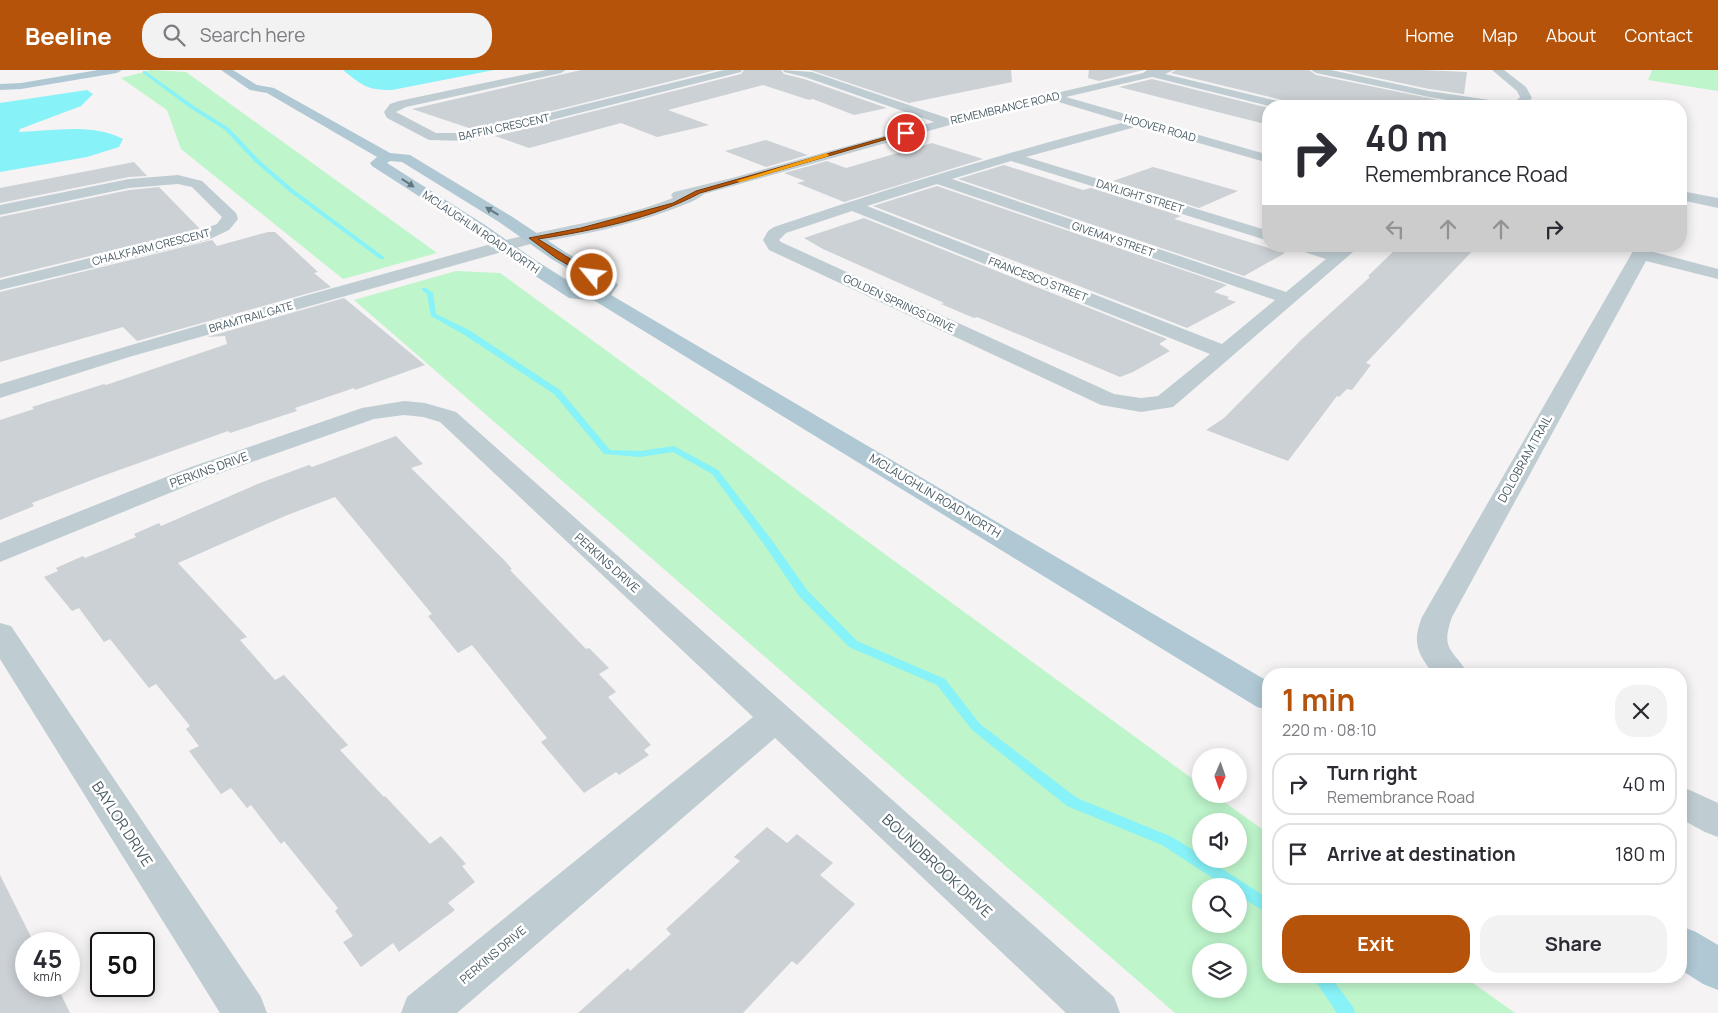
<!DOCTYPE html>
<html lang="en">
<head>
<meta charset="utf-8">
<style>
  :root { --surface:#fff; --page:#f2f2f3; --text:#2b2b33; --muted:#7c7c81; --line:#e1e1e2; --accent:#b45309 }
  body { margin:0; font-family:Manrope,sans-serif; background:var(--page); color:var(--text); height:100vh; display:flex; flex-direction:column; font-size:19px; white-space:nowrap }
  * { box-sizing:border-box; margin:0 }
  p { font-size:16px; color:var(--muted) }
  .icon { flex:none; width:28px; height:28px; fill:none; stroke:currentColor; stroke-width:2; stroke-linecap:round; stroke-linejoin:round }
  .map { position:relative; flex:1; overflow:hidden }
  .details { position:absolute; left:1262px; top:598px; width:425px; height:315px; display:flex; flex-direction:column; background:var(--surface); border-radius:20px; box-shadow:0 2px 12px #0003 }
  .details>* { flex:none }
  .guide { position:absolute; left:1262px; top:30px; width:425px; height:152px; border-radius:20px; box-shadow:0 2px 12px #0003; background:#fff; color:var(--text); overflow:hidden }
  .needle { width:32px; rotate:182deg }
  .controls { position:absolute; left:1192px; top:678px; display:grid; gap:10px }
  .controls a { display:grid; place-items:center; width:55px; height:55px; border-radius:50%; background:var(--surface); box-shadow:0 2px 12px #0003; font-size:25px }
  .speed { position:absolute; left:15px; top:862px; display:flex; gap:10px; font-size:25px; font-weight:700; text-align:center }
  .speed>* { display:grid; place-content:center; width:65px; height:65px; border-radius:50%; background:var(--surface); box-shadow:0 2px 12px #0003; line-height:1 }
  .speed small { font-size:12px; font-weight:400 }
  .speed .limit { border:2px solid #111; border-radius:8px; background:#fff; color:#111 }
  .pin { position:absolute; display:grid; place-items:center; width:42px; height:42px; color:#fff; margin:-21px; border:2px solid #fff; border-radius:50%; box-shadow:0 1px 5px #0007 }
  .me { position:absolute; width:55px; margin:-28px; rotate:299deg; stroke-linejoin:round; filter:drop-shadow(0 0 4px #0008) }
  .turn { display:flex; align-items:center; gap:18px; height:105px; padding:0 20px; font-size:22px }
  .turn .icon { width:65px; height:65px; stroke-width:2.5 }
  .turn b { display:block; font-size:35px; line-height:42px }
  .lanes { display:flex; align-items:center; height:48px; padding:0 20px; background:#0003; justify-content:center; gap:25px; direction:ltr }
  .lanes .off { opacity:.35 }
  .round { display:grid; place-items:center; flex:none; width:52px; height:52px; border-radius:20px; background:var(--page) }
  .headline { display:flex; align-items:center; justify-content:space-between; height:85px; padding:0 20px }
  h1 { font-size:30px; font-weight:700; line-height:38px; color:var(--accent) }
  .button { display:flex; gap:10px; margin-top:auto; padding:10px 20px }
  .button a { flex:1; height:58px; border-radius:20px; background:var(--accent); color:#fff; font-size:20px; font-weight:700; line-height:58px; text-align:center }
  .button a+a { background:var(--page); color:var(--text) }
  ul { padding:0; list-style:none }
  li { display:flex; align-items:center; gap:15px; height:62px; margin:0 10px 8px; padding:0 10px; border:2px solid var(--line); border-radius:20px }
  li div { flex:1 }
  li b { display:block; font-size:19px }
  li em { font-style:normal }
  header { display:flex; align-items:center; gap:30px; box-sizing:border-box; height:70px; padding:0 25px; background:var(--accent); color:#fff }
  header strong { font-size:24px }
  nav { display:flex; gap:28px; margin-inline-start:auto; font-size:18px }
  .search { width:350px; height:45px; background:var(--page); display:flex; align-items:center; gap:12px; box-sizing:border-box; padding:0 18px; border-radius:20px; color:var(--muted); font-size:19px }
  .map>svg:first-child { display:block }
  .green { fill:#bef5cb; fill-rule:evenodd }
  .water { fill:#87f2f7 }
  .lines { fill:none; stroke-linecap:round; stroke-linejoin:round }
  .stream { fill:#87f2f7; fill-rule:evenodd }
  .building { fill:#ccd1d5 }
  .minor { fill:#bfcdd3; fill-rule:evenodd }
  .major { fill:#b0c8d4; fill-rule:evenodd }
  .oneway { fill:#62767f }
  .route { fill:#b45309; stroke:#753606 }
  .slow { fill:#f59e0b }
  .labels { text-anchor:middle; stroke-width:5; stroke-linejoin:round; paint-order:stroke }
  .far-street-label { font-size:11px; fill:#485a63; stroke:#fff }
  .street-label { font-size:12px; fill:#485a63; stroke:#fff }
  .near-street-label { font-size:15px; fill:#485a63; stroke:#fff }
</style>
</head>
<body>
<header>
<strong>Beeline</strong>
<div class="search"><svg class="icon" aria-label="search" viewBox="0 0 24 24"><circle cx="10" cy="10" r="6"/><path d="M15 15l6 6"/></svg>Search here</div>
<nav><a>Home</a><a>Map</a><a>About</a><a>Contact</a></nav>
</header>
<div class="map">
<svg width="1718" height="943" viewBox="0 0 1718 943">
  <rect width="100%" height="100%" fill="#f5f3f3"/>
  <path class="green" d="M151,0L186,2L437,183L343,209L181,79L167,40L121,8Z
    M1652,0H1718V21L1648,10Z
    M456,201L500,203L1201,715V724H1213L1269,764V906H1463L1515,943H1175L354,230ZM1201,751H1239V789H1201ZM1201,816H1239V854H1201ZM1201,881H1239V919H1201Z"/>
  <path class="water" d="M343,0H494L392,20C366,20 362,15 343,0Z
    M87,20L93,24L81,36L20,59L19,62C53,61 91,53 123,69L119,77L87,87L0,102V33Z"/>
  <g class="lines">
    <path class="stream" d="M143,1H145L194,36L229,58L259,90L294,120L384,187V189H380L290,122L255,92L225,60L190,38L143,3Z
      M422,218H426L433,223L436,244L469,260L560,320L610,380L640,381L674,376L718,400L771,469L807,520L857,571L945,609L980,654L1077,728L1172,767L1201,785V789H1207L1269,829V844L1239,826V816H1225L1162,775L1067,736L972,660L937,615L849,577L799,526L763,473L712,404L673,382L640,387L604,384L554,324L463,264L431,246L427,224L422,220Z
      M1312,906H1330L1353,937L1355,943H1337Z"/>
  </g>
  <path class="building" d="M581,0H716L475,60L412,39Z
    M744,0H781L784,4L804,9L887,38L854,45L813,29L809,30L763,15L668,40L709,55L657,67L621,53L529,78L495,66L741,4Z
    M810,0H1011L1012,12L909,33Z
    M1089,0H1144L1099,11L1088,8Z
    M1176,0H1309L1316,5L1463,35V36H1326L1304,32L1290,36L1286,31L1171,3Z
    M1340,0H1422L1467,2L1464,24L1429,19Z
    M1152,9L1269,38V55L1119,17Z
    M766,70L808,85L766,97L725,81Z
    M932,73L983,89L844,132L797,113L805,111L784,103L827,91L846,98Z
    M134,92L147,106L129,107L0,133V118Z
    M1004,95L1083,120L1091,118L1181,146L1174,149L1285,183L1244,206L958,109Z
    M1153,97L1238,121L1199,138L1113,111Z
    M937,116L1227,215L1214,222L1229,227L1227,229L1236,232L1187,258L873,136Z
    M159,117L200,159L0,208V147L129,120Z
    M864,148L1167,269L1159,274L1170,281L1133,302L1120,307L977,247L974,248L941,234L944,233L823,179L804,168Z
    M268,162H275L318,202L314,203L331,217L137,271L123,257L0,292V222L212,170L217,176Z
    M1399,176H1477L1366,293L1371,295L1352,320L1347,319L1339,327L1337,326L1288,391L1206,360L1224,348L1302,269L1370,207L1368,206Z
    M344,228L425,295L355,320L354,318L295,338L297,341L230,363L228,361L97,408L32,433L34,436L0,450V350L34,339L32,337L104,314L106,315L227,274L225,266L207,267Z
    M396,366L423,394L411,398L504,490L512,499L510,500L586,579L589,578L609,598L599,604L616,622L608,627L651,675L644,680L649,685L619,705L616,702L584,723L541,672L547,668L472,575L458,583L428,546L432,544L335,427L285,446L178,493L247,567L240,570L275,610L284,605L348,675L340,680L384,727L385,726L430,774L441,766L466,794L462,796L475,812L448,833L455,840L399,882L393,873L361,897L343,872L353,866L335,841L338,838L284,771L281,774L251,735L247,738L231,718L221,724L189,681L199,676L186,659L190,656L156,614L149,618L110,569L104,572L79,538L72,541L44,507L58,501L56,498L83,486L85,488L136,467L134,464L159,453L161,456L260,413L309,395L312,397Z
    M767,757L787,773L797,764L833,793L820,805L855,834L797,895L792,891L743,943H578L628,898L630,901L671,864L666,859L740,791L734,787Z
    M0,805L34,873L26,874V916H57L70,943H0Z"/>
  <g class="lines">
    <path class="minor" d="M546,0H566L561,3L406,37L396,42L436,63H469L724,0H742L741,2L469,71L429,70L387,48L384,42L390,34L399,31Z
      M783,0L812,2L947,48L1143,3L1147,0H1174L1165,4L1286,33L1288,36H1269L1152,7L1066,27L1269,85V93L1139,56L1026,87L1269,161V171L1011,91L952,109L1286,222L1326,189L1298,180L1296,176H1322L1336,181L1341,176H1360L1173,337L1141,342L1101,335L769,180L763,170L768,161L774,157C890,118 1007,82 1125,52L1052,30L964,51L704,124C696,131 683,135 673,139C629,156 581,165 534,173L129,287L0,328V314C163,264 327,220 491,174C552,157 614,151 673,128L671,125L674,122L732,108L934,52L805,7L784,2ZM937,114L1275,230L1222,274L867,136ZM852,141L1210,284L1158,326L1141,328L1114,324L781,172L779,170L786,163Z
      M1311,0H1331L1429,21L1503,32L1509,36H1483L1429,27L1316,3Z
      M1492,0H1504L1526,17L1532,28L1524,36H1511L1520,27L1517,21Z
      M178,105L202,111L236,143L238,149L229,160L208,170L0,220V210L196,162L217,154L222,147L192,117L178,114L129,118L0,145V135L129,109Z
      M1681,121L1718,128V138L1681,130Z
      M1636,176H1653L1650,181L1718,199V209L1646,191L1452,547C1440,581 1453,578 1468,604H1433C1417,582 1412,573 1422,547Z
      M404,331L425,333L456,342L1114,927L1120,943H1066L775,668L457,943H401L407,927L753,647L440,352L423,347L404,345L374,349L209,407L0,492V473L191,397L362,338Z
      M0,553L11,556L261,927L267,943H220L0,589Z
      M1681,716L1718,733V767L1705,762L1681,749Z"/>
    <path class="major" d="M98,0H122L117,3L21,19L0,20V14L21,13Z
      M221,0H233L257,15L274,18L390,83L410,85L511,146L565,182L615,211L618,215L611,225L1269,612V640L1257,637L595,231L569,228L523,198L473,161L372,96L370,93L377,87L267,23L250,20ZM390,91L402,92L499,152L553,190L598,216L595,220L581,219L535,190L485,155L387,93Z
      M1681,856L1696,862L1718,875V920L1703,914L1681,900Z"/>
  </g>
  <defs><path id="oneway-solid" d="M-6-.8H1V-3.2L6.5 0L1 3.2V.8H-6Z" transform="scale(1.25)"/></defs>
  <g class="oneway">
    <use href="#oneway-solid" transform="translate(408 113) rotate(33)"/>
    <use href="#oneway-solid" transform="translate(492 141) rotate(-149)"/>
  </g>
  <path class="route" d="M904,62L908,63L700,123C654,148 591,161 538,169L595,204V207H589L556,188L529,168L581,158L673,133L696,121Z"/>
  <path class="slow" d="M827,83L829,86L741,112L736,111Z"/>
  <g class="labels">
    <g class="far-street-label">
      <text transform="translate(1005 38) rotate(-13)" y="4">REMEMBRANCE ROAD</text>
      <text transform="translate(504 57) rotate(-12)" y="4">BAFFIN CRESCENT</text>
      <text transform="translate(1160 58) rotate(16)" y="4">HOOVER ROAD</text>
      <text transform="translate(1140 126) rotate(17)" y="4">DAYLIGHT STREET</text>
      <text transform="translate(481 162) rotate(34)" y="4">MCLAUGHLIN ROAD NORTH</text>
      <text transform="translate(1113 169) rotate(19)" y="4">GIVEMAY STREET</text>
      <text transform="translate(151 177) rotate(-14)" y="4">CHALKFARM CRESCENT</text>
      <text transform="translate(1038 209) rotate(21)" y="4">FRANCESCO STREET</text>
      <text transform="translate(899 233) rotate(25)" y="4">GOLDEN SPRINGS DRIVE</text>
      <text transform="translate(251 247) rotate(-16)" y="4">BRAMTRAIL GATE</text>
    </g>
    <g class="street-label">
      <text transform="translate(1525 389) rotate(-61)" y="4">DOLOBRAM TRAIL</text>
      <text transform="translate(209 400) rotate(-20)" y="4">PERKINS DRIVE</text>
      <text transform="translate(935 426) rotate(31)" y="4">MCLAUGHLIN ROAD NORTH</text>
      <text transform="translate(607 493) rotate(42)" y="4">PERKINS DRIVE</text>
      <text transform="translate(493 885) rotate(-40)" y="4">PERKINS DRIVE</text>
    </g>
    <g class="near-street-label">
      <text transform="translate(122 754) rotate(57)" y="5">BAYLOR DRIVE</text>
      <text transform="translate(937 796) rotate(43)" y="5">BOUNDBROOK DRIVE</text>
    </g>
  </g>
</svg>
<div class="controls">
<a><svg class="needle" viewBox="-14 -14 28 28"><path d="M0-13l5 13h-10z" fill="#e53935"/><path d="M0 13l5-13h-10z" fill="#7c7c81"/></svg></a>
<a><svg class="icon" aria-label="sound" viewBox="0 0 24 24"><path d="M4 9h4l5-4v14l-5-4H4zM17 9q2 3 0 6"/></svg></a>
<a><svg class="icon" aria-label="search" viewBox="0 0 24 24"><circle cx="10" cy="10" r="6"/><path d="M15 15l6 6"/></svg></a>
<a><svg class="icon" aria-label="layers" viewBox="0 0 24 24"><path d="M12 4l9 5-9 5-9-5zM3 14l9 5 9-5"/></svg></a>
</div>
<div class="speed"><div>45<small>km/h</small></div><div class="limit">50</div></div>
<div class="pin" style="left:906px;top:63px;background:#d93025"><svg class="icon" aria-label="arrive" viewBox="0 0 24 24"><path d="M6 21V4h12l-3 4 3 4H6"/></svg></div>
<svg class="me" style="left:592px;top:205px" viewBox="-20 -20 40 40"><circle r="17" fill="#b45309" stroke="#fff" stroke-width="3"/><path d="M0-11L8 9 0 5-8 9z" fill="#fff"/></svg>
<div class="guide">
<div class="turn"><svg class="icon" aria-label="right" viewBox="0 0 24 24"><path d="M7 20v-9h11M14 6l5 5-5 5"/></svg><div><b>40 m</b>Remembrance Road</div></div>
<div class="lanes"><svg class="icon off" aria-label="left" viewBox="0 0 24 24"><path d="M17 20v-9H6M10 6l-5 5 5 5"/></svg><svg class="icon off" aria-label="ahead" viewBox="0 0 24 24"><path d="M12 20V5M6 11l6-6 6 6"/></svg><svg class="icon off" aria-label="ahead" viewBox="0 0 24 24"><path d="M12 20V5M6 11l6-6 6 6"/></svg><svg class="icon" aria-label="right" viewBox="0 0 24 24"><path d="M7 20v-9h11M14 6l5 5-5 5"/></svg></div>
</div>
<section class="details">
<div class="headline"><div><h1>1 min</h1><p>220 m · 08:10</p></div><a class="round"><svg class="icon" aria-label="close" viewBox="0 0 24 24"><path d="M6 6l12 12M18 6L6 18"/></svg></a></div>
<ul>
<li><svg class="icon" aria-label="right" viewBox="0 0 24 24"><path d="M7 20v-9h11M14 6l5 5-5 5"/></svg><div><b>Turn right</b><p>Remembrance Road</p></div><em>40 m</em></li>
<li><svg class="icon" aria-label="arrive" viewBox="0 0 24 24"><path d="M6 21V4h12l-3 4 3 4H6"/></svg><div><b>Arrive at destination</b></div><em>180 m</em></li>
</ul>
<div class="button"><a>Exit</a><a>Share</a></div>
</section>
</div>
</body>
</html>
